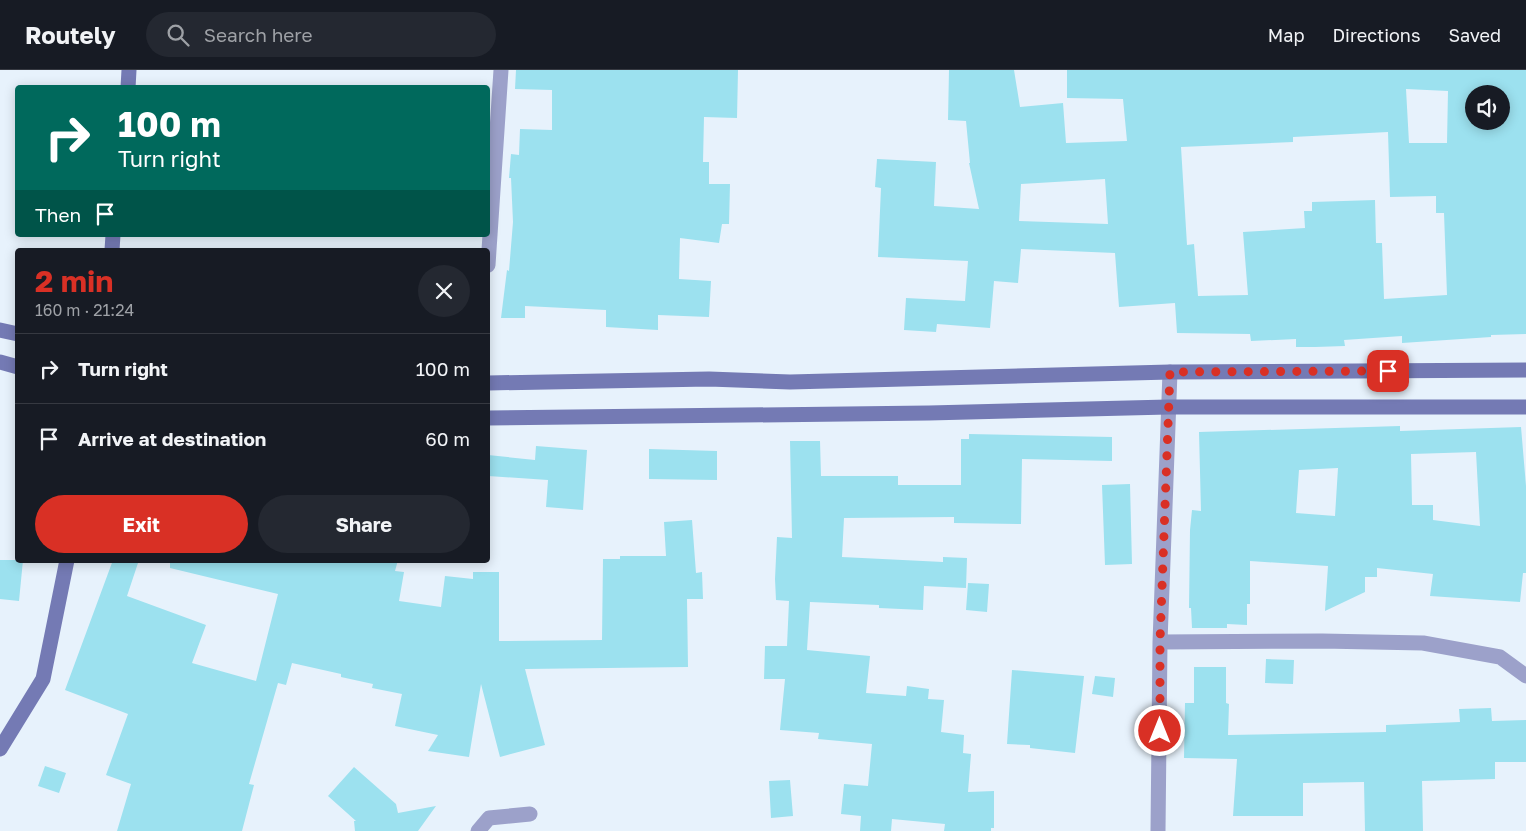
<!DOCTYPE html>
<html lang="en">
<head>
<meta charset="utf-8">
<style>
  :root { --surface:#171b24; --page:#242831; --text:#f1f3f6; --muted:#9ea1a6; --line:#363941; --accent:#d93025 }
  body { margin:0; font-family:"Golos Text",sans-serif; background:var(--page); color:var(--text); height:100vh; display:flex; flex-direction:column; font-size:19px; white-space:nowrap }
  * { box-sizing:border-box; margin:0 }
  p { font-size:16px; color:var(--muted) }
  .icon { flex:none; width:28px; height:28px; fill:none; stroke:currentColor; stroke-width:2; stroke-linecap:round; stroke-linejoin:round }
  .map { position:relative; flex:1; overflow:hidden }
  .side { position:absolute; left:15px; top:178px; width:475px; height:315px; display:flex; flex-direction:column; background:var(--surface); border-radius:5px; box-shadow:0 2px 12px #0003 }
  .side>* { flex:none }
  .guide { position:absolute; left:15px; top:15px; width:475px; height:152px; border-radius:5px; box-shadow:0 2px 12px #0003; background:#00695c; color:#fff; overflow:hidden }
  .buttons { position:absolute; left:1465px; top:15px; display:grid; gap:10px }
  .buttons a { display:grid; place-items:center; width:45px; height:45px; border-radius:50%; background:var(--surface); box-shadow:0 2px 12px #0003; font-size:25px }
  .pin { position:absolute; display:grid; place-items:center; width:42px; height:42px; color:#fff; margin:-21px; border-radius:10px; box-shadow:0 2px 8px #0006 }
  .me { position:absolute; width:55px; margin:-28px; rotate:0deg; stroke-linejoin:round; filter:drop-shadow(0 0 4px #0008) }
  .turn { display:flex; align-items:center; gap:18px; height:105px; padding:0 20px; font-size:22px }
  .turn .icon { width:65px; height:65px; stroke-width:2.5 }
  .turn b { display:block; font-size:35px; line-height:42px }
  .then { display:flex; align-items:center; height:48px; padding:0 20px; background:#0003; gap:10px; font-size:19px }
  .round { display:grid; place-items:center; flex:none; width:52px; height:52px; border-radius:26px; background:var(--page) }
  .summary { display:flex; align-items:center; justify-content:space-between; height:85px; padding:0 20px }
  h1 { font-size:30px; font-weight:700; line-height:38px; color:var(--accent) }
  .button { display:flex; gap:10px; margin-top:auto; padding:10px 20px }
  .button a { flex:1; height:58px; border-radius:30px; background:var(--accent); color:#fff; font-size:20px; font-weight:700; line-height:58px; text-align:center }
  .button a+a { background:var(--page); color:var(--text) }
  ul { padding:0; list-style:none }
  li { display:flex; align-items:center; gap:15px; height:70px; padding:0 20px; border-top:1px solid var(--line) }
  li div { flex:1 }
  li b { display:block; font-size:19px }
  li em { font-style:normal }
  header { display:flex; align-items:center; gap:30px; box-sizing:border-box; height:70px; padding:0 25px; background:var(--surface); border-bottom:1px solid var(--line) }
  header strong { font-size:24px }
  nav { display:flex; gap:28px; margin-inline-start:auto; font-size:18px }
  .search { width:350px; height:45px; background:var(--page); display:flex; align-items:center; gap:12px; box-sizing:border-box; padding:0 18px; border-radius:28px; color:var(--muted); font-size:19px }
  .map>svg:first-child { display:block }
  .building { fill:#9ce1ef; fill-rule:evenodd }
  .lines { fill:none; stroke-linecap:round; stroke-linejoin:round }
  .street { stroke:#9ca1ca; stroke-width:15 }
  .secondary { stroke:#747ab4; stroke-width:15 }
  .route { stroke:#d93025; stroke-width:9; stroke-dasharray:0 16.2 }
</style>
</head>
<body>
<header>
<strong>Routely</strong>
<div class="search"><svg class="icon" aria-label="search" viewBox="0 0 24 24"><circle cx="10" cy="10" r="6"/><path d="M15 15l6 6"/></svg>Search here</div>
<nav><a>Map</a><a>Directions</a><a>Saved</a></nav>
</header>
<div class="map">
<svg width="1526" height="761" viewBox="0 0 1526 761">
  <rect width="100%" height="100%" fill="#e7f2fc"/>
  <path class="building" d="M516,0H738L737,48L704,47L703,92H709V114H730L729,154H722L719,173L680,168L679,209L711,211L709,247L658,245V260L606,257V240L525,236V248H501L507,200L509,201L513,152L511,108H509L511,84L519,85L520,59L552,60V20L515,19Z
    M949,0H1014L1020,37L1063,33L1066,73L1127,71L1123,29L1067,28V0H1526V264L1491,265V267L1402,273V266L1344,270L1345,276L1315,277H1296V269L1251,271L1250,264L1177,263L1175,233L1119,237L1115,183L1021,179L1018,213L994,211L990,258L937,254L936,262L904,260L906,228L965,231L968,191L878,187L881,118L875,117L877,89L936,92L934,136L979,139L969,93H970L966,51L948,50ZM1406,19L1448,21L1447,73H1409ZM1474,24H1501V51H1474ZM1388,62L1390,127L1436,126V143H1444L1447,225L1384,229L1382,173H1376L1375,130L1312,132V141H1304L1305,158L1243,162L1248,225L1198,226L1194,174L1187,175L1181,77L1293,72V67ZM1105,109L1108,154L1019,151L1021,114Z
    M1400,356V361L1521,357L1526,416V503H1523L1520,532L1430,526L1433,504L1377,498V507H1365V522L1325,541L1328,496L1250,491V534H1247V555L1227,554V558H1192L1191,538H1189L1190,460L1192,440L1201,441L1199,362ZM1476,382L1480,456L1433,450V435H1412L1411,384ZM1338,398L1335,446L1296,443L1299,400Z
    M969,364L1112,367V391L1022,389L1021,454L954,453V447L844,448L842,487L943,492V487L967,488L966,518L924,516L923,540L879,538V535L810,532L807,580L870,586L866,623L906,626L907,616L929,619L928,629L944,630L941,662L964,665L963,683L971,684L968,722L994,721V758H991V761H944L945,754L892,749L891,761H860L861,746L841,744L844,714L868,716L872,674L818,669L819,663L780,660L785,609H764L765,576H787L789,531L776,530L775,509L777,467L792,468L790,371H820L821,406H898V415H961V369H969Z
    M536,376L587,380L583,440L546,437L548,410L488,406V385L535,390Z
    M649,379L717,381V410L649,409Z
    M1130,414L1132,494L1105,495L1102,415Z
    M692,450L696,503L702,502L703,529H687L688,597L525,599L545,675L500,687L481,614L469,687L428,681L438,665L395,656L402,624L372,618L373,614L341,607V604L292,593L286,615L278,613L249,714L254,715L242,761H117L131,714L106,705L128,644L65,620L113,490H139L127,526L206,555L192,593L256,611L278,524L170,498V490H398L395,501L404,502L399,531L441,537L445,506L473,509V502H499V571L602,570L603,489H620V486H666L664,452Z
    M0,490H23L19,531L0,529Z
    M968,513L989,514L987,542L966,540Z
    M1266,589L1294,590L1293,614L1265,613Z
    M1194,597H1226V633L1229,634L1228,665L1386,662V655L1460,652L1459,639L1491,638L1492,651L1526,650V692H1495V709L1422,711L1423,761H1365L1364,712L1303,713V746H1233L1237,689L1184,688L1185,633H1194Z
    M1012,600L1084,606L1075,683L1030,678V675L1007,674Z
    M1095,606L1115,608L1113,627L1092,624Z
    M45,696L66,703L59,723L38,716Z
    M354,697L396,734L398,743L436,736L418,761H355L354,751H356L328,726Z
    M790,710L793,746L771,748L769,711Z"/>
  <g class="lines">
    <path class="street" d="M488,195L501,0
      M1160,572L1322,571L1423,573L1500,587L1526,606
      M478,761L489,748L530,744
      M1158,761L1160,572L1170,302"/>
    <path class="secondary" d="M128,18L129,0
      M112,180L113,165
      M0,260L18,264
      M0,292L18,297
      M488,313L709,309L790,312L1170,302L1526,300
      M488,348L929,343L1168,337H1526
      M0,679L43,609L67,490"/>
  </g>
  <g class="lines">
    <path class="route" d="M1160,661V572L1170,302L1388,301"/>
  </g>
</svg>
<div class="buttons">
<a><svg class="icon" aria-label="sound" viewBox="0 0 24 24"><path d="M4 9h4l5-4v14l-5-4H4zM17 9q2 3 0 6"/></svg></a>
</div>
<div class="pin" style="left:1388px;top:301px;background:#d93025"><svg class="icon" aria-label="arrive" viewBox="0 0 24 24"><path d="M6 21V4h12l-3 4 3 4H6"/></svg></div>
<svg class="me" style="left:1160px;top:661px" viewBox="-20 -20 40 40"><circle r="17" fill="#d93025" stroke="#fff" stroke-width="3"/><path d="M0-11L8 9 0 5-8 9z" fill="#fff"/></svg>
<div class="guide">
<div class="turn"><svg class="icon" aria-label="right" viewBox="0 0 24 24"><path d="M7 20v-9h11M14 6l5 5-5 5"/></svg><div><b>100 m</b>Turn right</div></div>
<div class="then">Then<svg class="icon" aria-label="arrive" viewBox="0 0 24 24"><path d="M6 21V4h12l-3 4 3 4H6"/></svg></div>
</div>
<section class="side">
<div class="summary"><div><h1>2 min</h1><p>160 m · 21:24</p></div><a class="round"><svg class="icon" aria-label="close" viewBox="0 0 24 24"><path d="M6 6l12 12M18 6L6 18"/></svg></a></div>
<ul>
<li><svg class="icon" aria-label="right" viewBox="0 0 24 24"><path d="M7 20v-9h11M14 6l5 5-5 5"/></svg><div><b>Turn right</b></div><em>100 m</em></li>
<li><svg class="icon" aria-label="arrive" viewBox="0 0 24 24"><path d="M6 21V4h12l-3 4 3 4H6"/></svg><div><b>Arrive at destination</b></div><em>60 m</em></li>
</ul>
<div class="button"><a>Exit</a><a>Share</a></div>
</section>
</div>
</body>
</html>
